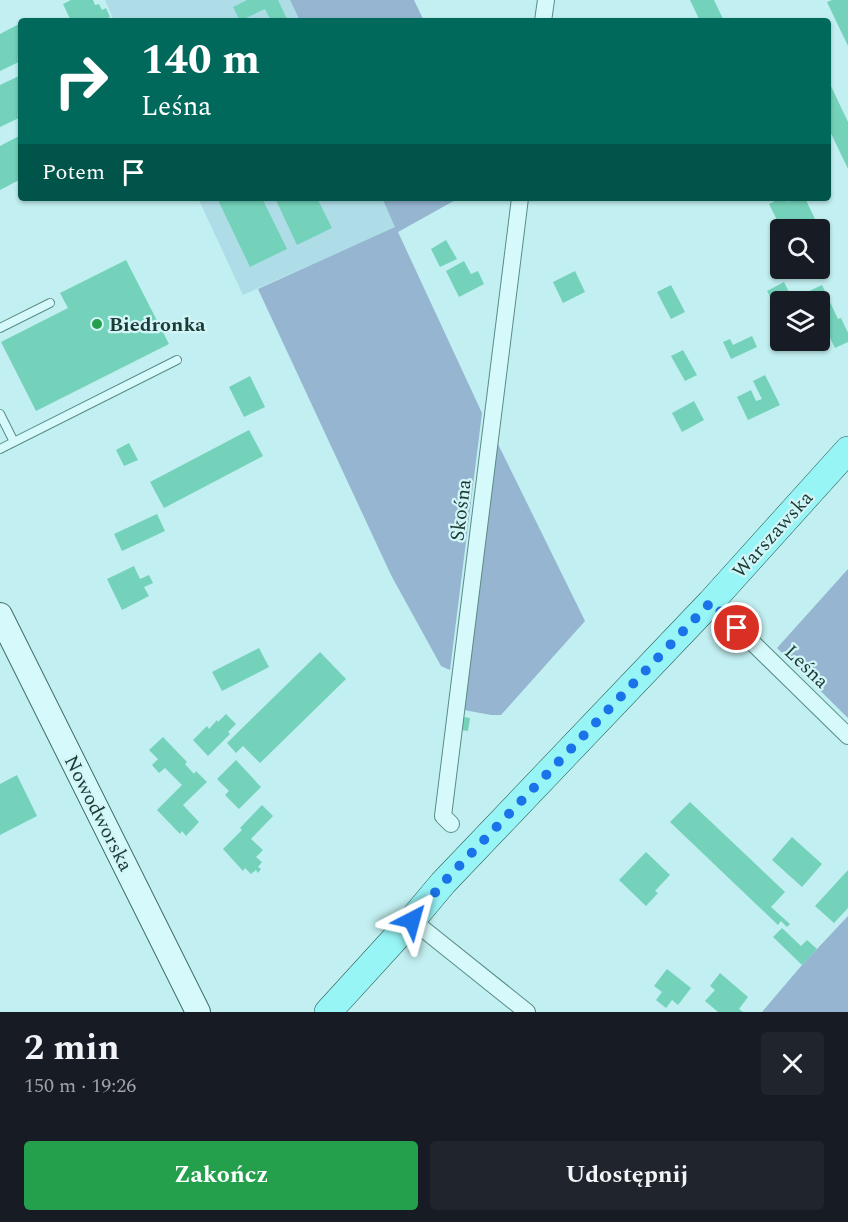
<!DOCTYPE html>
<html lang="pl">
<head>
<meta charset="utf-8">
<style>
  :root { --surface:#171b24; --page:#20242c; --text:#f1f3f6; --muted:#9ea1a6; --accent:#249f4c }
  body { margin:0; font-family:Spectral,serif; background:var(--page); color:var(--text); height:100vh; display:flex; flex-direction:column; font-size:22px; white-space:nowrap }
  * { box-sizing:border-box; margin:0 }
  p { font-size:20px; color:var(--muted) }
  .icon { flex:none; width:33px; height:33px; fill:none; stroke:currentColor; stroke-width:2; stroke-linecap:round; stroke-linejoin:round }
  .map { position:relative; height:1012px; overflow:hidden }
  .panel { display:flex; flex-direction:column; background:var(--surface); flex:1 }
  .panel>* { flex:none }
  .hud { position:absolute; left:18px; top:18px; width:813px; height:183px; border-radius:6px; box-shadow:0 2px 4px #0004; background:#00695c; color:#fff; overflow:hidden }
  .tools { position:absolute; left:770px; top:219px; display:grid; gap:12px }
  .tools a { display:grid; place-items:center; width:60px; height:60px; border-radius:6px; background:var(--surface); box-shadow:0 2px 4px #0004; font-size:30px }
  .pin { position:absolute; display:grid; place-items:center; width:51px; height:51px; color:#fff; margin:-26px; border:3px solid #fff; border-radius:50%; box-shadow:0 2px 6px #0007 }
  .me { position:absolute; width:66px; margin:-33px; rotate:39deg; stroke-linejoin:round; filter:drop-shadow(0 0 4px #0008) }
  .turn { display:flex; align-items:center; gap:21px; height:126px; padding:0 24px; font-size:27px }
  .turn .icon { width:78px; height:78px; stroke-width:2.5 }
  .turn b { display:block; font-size:42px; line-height:51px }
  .then { display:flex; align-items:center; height:57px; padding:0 24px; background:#0003; gap:12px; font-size:22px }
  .round { display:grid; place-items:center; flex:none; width:63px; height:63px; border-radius:6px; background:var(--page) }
  .headline { display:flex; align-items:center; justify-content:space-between; height:102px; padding:0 24px }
  h1 { font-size:36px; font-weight:700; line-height:45px }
  .action { display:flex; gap:12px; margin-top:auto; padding:12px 24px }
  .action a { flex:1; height:69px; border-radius:6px; background:var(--accent); color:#fff; font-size:24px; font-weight:700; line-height:69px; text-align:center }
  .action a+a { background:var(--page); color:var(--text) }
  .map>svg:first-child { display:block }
  .farmland { fill:#afdde7 }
  .green { fill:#95b5d0 }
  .building { fill:#75d2ba }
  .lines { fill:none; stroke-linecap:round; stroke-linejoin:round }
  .lane-casing { stroke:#588c85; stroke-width:10 }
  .street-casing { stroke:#588c85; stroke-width:18 }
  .secondary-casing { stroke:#3b6e65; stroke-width:26 }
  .primary-casing { stroke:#2c5950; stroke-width:28 }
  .lane { stroke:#d6fafb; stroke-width:8 }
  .street { stroke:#d6fafb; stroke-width:16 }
  .secondary { stroke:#d6fafb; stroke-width:24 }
  .primary { stroke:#97f5f6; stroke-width:27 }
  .route { stroke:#1a73e8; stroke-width:10; stroke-dasharray:0 18 }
  .poi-dot { fill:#249f4c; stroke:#d2f6f8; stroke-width:2 }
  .labels { text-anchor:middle; stroke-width:4.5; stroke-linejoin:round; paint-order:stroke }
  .poi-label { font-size:20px; font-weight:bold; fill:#1d3b35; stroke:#d2f6f8; text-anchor:start }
  .street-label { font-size:20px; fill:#1d3b35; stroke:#d2f6f8 }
</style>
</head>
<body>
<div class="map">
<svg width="848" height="1012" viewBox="0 0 848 1012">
  <rect width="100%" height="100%" fill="#c2eff1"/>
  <path class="farmland" d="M105,0H290L300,21H114Z
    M198,198H382L396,227L243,295Z"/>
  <path class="green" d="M290,0H414L424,21H300Z
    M382,198H459L398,232L482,413L450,670L441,666L391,575L258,289L395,227Z
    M496,440L585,621L501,715H491L464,710Z
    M848,569V718L777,648Z
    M848,916V1012H762L802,965Z"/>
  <path class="building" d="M71,0H93L95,5L99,4L102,10L106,8L110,17L102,20L103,21H71L63,4Z
    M247,0H278L288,21H271L265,9L240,21L233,7Z
    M690,0H714L724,21H700Z
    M832,0H848V46L827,2Z
    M21,23V61L0,71V34Z
    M21,75V117L0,127V85Z
    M830,84L848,122V169L828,127V85Z
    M21,135V179L0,190V146Z
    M217,198H262L287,249L250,267Z
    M275,198H317L332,228L297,245Z
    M781,198H786L788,202L796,198H805L815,219L798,227L797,225L789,230H782L769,204Z
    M446,240L457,259L440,267L431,249Z
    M126,260L169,344L36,411L1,342L68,308L60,293Z
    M464,261L471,274L478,271L484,284L459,297L446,271Z
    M575,271L585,292L563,303L553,282Z
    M784,282L794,302H780V316L767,291Z
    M671,285L685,312L671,319L657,292Z
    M822,285L838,319L841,318L848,333V342L835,348L824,326L821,328L819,323V302H809L805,293Z
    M752,336L757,347L731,359L723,342L730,339L733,345Z
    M683,350L697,375L685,381L671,356Z
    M765,375L780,405L748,420L737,397L751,390L756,401L762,399L753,381Z
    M250,376L265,407L244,417L229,387Z
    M694,401L704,420L682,432L672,413Z
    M249,430L263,456L164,508L150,482Z
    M129,443L138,460L124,466L116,450Z
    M157,514L165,531L122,551L114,534Z
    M134,566L140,579L149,575L153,583L144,587L149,596L122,610L107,579Z
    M259,648L269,667L222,691L212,672Z
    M320,652L346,679L260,763L243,746L236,753L227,743Z
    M226,714L236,724L228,732L230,734L208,756L193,740L207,726L209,729L217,720L218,722Z
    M463,717L470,718L468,731L461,730Z
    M163,737L187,762L185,764L194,774L196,771L207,782L183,805L199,822L186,836L182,831L180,834L157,810L182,785L165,768L159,773L152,765L158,759L149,750Z
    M236,760L261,787L239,809L225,795L229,791L217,779Z
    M17,775L37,816L0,835V784Z
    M690,802L785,892L771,907L790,924L787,927L781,921L778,925L670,822Z
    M262,805L273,816L251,839L263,850L256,857L262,862L258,867L261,869L258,873L256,870L251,874L245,868L243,871L223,849L242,830L240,828Z
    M792,837L822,864L802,887L772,860Z
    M646,852L670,875L655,891L658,893L646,906L619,880Z
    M848,870V908L834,923L815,906Z
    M782,928L801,946L807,940L817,949L802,965L773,937Z
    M667,969L691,988L678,1005L672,1000L666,1008L656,1000L662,992L654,986Z
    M720,973L748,997L739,1009L743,1012H718L705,1001L715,990L710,986Z"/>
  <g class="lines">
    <defs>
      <path id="lane" d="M0,328L50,303
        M0,414L14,442
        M0,449L177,360"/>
      <path id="street" d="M543,21L546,0
        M711,602L848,736
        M451,824L443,816L520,198
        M412,920L527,1012"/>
      <path id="secondary" d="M0,615L198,1012"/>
      <path id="primary" d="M328,1012L412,920L443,883L711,602L848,450"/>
    </defs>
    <use href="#lane" class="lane-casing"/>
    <use href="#street" class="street-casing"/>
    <use href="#secondary" class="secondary-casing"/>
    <use href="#primary" class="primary-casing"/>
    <use href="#lane" class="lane"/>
    <use href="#street" class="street"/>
    <use href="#secondary" class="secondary"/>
    <use href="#primary" class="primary"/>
  </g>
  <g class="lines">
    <path class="route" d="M412,920L443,883L711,602L737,628"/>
  </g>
  <circle class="poi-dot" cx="97" cy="324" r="6"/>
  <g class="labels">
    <g class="poi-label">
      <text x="109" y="331">Biedronka</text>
    </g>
    <g class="street-label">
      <text transform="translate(460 510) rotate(-83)" y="7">Skośna</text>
      <text transform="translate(772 534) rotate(-48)" y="7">Warszawska</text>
      <text transform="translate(807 666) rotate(44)" y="7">Leśna</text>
      <text transform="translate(99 813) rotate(63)" y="7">Nowodworska</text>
    </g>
  </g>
</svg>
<div class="tools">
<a><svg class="icon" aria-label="search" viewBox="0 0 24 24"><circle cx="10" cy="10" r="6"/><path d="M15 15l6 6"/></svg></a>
<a><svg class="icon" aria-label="layers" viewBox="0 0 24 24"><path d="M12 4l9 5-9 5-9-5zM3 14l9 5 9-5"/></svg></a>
</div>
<div class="pin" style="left:737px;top:628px;background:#d93025"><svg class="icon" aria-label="arrive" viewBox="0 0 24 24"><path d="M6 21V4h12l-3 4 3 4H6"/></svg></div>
<svg class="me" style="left:412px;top:920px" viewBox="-20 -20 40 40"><path d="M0-17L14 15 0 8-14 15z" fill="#1a73e8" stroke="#fff" stroke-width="4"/></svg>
<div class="hud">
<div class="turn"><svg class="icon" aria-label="right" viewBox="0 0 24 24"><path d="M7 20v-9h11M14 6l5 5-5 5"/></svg><div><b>140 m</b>Leśna</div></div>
<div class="then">Potem<svg class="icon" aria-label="arrive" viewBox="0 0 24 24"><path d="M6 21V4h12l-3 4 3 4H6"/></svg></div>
</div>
</div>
<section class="panel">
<div class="headline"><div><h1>2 min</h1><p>150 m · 19:26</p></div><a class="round"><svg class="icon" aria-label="close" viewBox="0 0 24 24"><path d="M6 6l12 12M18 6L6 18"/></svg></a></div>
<div class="action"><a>Zakończ</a><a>Udostępnij</a></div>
</section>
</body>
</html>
